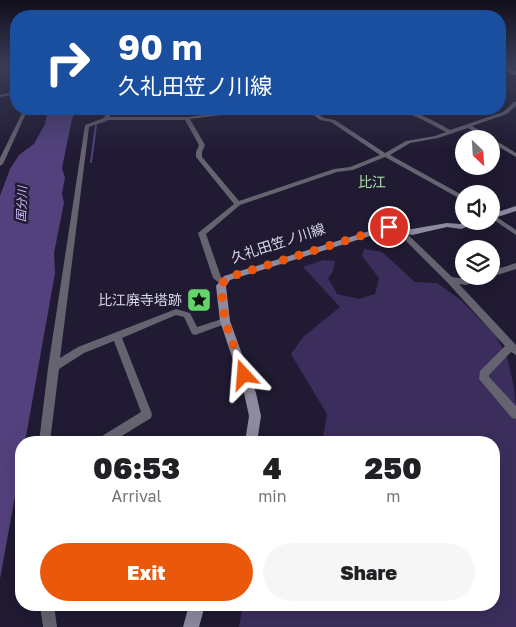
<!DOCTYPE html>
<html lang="en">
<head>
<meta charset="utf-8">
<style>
  :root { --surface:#fff; --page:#f6f6f6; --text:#202124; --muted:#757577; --accent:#ea580c }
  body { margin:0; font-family:"Golos Text","Noto Sans JP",sans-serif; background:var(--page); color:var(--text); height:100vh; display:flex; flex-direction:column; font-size:19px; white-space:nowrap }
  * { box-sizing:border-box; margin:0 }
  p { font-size:16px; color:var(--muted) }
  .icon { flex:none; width:28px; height:28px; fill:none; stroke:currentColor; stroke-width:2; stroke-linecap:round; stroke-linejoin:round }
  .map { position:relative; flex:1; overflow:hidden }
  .sheet { position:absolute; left:15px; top:436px; width:485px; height:175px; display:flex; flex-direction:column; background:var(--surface); border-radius:20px; box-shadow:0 5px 20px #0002 }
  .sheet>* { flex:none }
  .hud { position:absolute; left:10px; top:10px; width:496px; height:105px; border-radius:20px; box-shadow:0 5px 20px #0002; background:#1a4fa0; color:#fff; overflow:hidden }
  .needle { width:32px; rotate:155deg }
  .buttons { position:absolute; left:455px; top:130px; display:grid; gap:10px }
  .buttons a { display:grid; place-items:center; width:45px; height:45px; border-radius:50%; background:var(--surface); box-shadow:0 5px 20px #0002; font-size:25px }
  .pin { position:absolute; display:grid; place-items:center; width:42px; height:42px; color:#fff; margin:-21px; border:2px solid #fff; border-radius:50%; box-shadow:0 1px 5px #0007 }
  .me { position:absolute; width:55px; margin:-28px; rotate:341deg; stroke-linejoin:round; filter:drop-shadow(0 0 4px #0008) }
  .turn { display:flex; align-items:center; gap:18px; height:105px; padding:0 25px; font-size:22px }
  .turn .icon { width:65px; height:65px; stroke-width:2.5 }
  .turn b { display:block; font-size:35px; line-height:42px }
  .eta { display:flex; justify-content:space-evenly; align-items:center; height:85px; text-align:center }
  .eta b { font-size:30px; font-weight:800; line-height:35px }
  .primary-button { display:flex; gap:10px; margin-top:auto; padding:10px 25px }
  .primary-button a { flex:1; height:58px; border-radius:30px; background:var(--accent); color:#fff; font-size:20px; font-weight:800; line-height:58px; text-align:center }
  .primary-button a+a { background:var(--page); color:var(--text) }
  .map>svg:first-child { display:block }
  .green { fill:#3b2e5c }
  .water { fill:#52417d }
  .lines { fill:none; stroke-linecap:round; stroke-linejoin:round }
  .stream-far1 { stroke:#52417d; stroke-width:1 }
  .stream { stroke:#52417d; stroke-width:2 }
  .minor { fill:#656370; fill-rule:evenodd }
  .secondary { fill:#8e8a9f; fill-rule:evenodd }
  .primary { fill:#aea8c3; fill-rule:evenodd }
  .route { stroke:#ea580c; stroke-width:9; stroke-dasharray:0 16.2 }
  .labels { text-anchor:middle; stroke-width:5; stroke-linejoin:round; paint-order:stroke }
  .far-water-label { font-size:12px; font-style:italic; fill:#c9bdf4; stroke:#201a32 }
  .far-quarter-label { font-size:14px; fill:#a7e1a7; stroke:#201a32 }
  .street-label { font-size:14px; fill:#dcd8e9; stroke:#201a32 }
  .poi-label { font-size:14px; fill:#dcd8e9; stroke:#201a32; text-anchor:end }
</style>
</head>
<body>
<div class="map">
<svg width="516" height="627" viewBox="0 0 516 627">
  <rect width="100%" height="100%" fill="#201a32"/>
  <path class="green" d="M364,249L382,252L415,282L437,283L461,300L496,336L507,357L514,387L516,407V627H239L243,605H494V442H322L327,414L291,354L303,337L340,307L303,267L323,260L335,261L333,271L328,278L337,294L359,299L375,294L379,278L362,256Z"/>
  <path class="water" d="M48,109H77L72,119L62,168L65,178L62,193L64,203L54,253L55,273L25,442H21V463L0,579V196L10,169L19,155L34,144L45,124Z"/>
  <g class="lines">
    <path class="stream-far1" d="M96,127V124L107,121L113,109"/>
    <path class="stream" d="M91,162L96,125"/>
    <path class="minor" d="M16,92V94L0,97V95Z
      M514,102H516V106L507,114L472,126L516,153V157L491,142V139H486L468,128L438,138L410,143L390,155L464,196V201L385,157L353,170L337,172L240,205L206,234L221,277L226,282L222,285L213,278L198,233L234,204L196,157V152L199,145L185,120H107L89,127L60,358L78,347L176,309L190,313L197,327L225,318L228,319L229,321L228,323L195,335L192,334L184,317L176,315L122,338L152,414L151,418L112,442H101L100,440L102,436L141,412L114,341L84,353L59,369L50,442H39L48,368L85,125L104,118L109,109H113L109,117H187L252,109H264L262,110L190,119L205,145L202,152V157L239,201L334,169L350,167L380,155L331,122L320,120L306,109H311L324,118L335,120L385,153L406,141L435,136L446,132L421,119L397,109C413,109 436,122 450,130L503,112Z
      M24,109H28L3,164L0,166V158Z
      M491,213L516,230V235L491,218Z
      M394,225H398L452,277L466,279L475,276H489L488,278L466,285L459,284L516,345V355L511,352L489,375V377L516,406V419L512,418L479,379L480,371L505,346L447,282L394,229Z
      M516,263V269L491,277L489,276H491V271Z
      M40,605H54L57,627H43Z"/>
    <path class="secondary" d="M516,206V211L491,219V214Z
      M470,221H482L461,229L447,227L412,235L389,230L230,280L226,286L230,321L256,393L261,416L257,442H245L249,416L244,393L220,321L216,286L224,276L389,225L412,229L447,223L460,224Z
      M189,605H205L199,627H183Z"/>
    <path class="primary" d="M500,65L516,71V75L500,69Z"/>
  </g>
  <linearGradient id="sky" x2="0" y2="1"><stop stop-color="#120e1c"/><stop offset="0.43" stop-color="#3c3e5a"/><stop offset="1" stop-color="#3c3e5a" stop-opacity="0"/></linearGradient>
  <rect width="516" height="152" fill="url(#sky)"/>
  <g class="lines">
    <path class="route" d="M244,375L225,321L221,286L226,278L389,227"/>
  </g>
  <defs>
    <symbol id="sight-square" viewBox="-11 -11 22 22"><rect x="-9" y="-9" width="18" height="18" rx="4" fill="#62d469" stroke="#201a32"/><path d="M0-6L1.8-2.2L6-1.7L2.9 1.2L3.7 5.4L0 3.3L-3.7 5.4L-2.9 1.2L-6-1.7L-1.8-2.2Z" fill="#111"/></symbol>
  </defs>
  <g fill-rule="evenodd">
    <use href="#sight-square" x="185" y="286" width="28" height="28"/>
  </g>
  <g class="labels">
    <g class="far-water-label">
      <text transform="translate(22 204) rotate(-88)" y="4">国分川</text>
    </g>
    <g class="far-quarter-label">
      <text x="372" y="187">比江</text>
    </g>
    <g class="street-label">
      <text transform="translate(278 243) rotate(-18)" y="5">久礼田笠ノ川線</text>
    </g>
    <g class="poi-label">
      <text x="182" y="305">比江廃寺塔跡</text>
    </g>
  </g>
</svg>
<div class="buttons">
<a><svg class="needle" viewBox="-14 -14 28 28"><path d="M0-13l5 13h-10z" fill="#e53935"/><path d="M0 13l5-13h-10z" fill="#757577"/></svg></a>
<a><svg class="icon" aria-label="sound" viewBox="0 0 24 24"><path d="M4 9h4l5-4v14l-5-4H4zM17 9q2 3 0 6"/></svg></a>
<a><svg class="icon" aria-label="layers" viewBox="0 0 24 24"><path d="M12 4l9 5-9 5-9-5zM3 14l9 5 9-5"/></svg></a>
</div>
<div class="pin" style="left:389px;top:227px;background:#d93025"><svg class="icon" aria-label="arrive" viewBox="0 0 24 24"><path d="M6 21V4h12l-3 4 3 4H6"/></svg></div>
<svg class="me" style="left:244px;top:375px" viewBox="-20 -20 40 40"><path d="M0-17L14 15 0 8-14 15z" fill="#ea580c" stroke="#fff" stroke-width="4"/></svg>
<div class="hud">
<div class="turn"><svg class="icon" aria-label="right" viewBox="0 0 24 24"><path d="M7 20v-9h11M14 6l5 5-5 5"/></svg><div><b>90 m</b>久礼田笠ノ川線</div></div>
</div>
<section class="sheet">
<div class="eta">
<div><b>06:53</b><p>Arrival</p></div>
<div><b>4</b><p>min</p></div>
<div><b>250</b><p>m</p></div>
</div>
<div class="primary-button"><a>Exit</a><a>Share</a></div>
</section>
</div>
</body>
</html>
